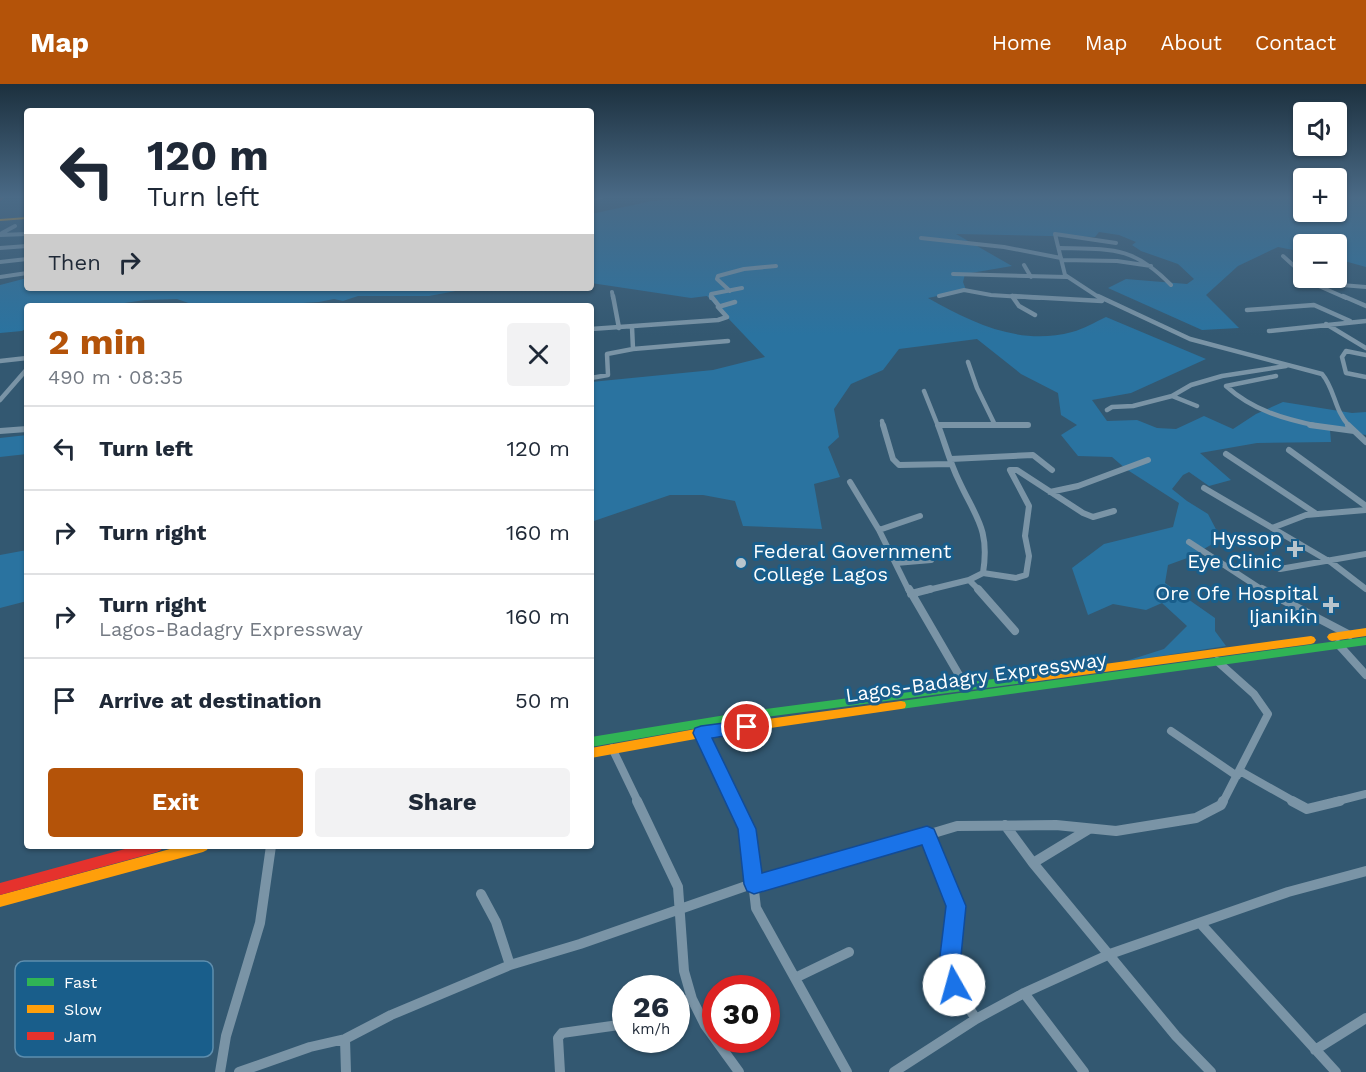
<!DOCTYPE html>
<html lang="en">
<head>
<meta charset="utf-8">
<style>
  :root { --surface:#fff; --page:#f2f2f3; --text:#1f2937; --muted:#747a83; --line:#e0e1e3; --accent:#b45309 }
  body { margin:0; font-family:"Work Sans",sans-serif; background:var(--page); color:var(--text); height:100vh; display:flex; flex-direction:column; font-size:22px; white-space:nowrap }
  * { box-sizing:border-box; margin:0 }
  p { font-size:20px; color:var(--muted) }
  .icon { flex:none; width:33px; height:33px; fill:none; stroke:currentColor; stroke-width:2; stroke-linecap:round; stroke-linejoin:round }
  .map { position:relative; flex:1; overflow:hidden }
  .drawer { position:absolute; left:24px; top:219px; width:570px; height:546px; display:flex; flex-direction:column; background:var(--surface); border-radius:6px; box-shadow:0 2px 4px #0004 }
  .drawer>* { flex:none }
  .hud { position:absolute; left:24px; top:24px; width:570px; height:183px; border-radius:6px; box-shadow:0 2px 4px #0004; background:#fff; color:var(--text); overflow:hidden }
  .buttons { position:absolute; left:1293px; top:18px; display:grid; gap:12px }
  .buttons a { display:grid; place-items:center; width:54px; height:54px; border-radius:6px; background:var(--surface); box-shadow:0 2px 4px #0004; font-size:30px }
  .speed { position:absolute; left:612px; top:891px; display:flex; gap:12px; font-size:30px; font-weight:700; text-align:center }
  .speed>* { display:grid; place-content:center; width:78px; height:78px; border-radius:50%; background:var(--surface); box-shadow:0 2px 4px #0004; line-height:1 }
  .speed small { font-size:15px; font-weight:400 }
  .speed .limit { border:9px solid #d22; background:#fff; color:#111 }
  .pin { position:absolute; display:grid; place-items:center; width:51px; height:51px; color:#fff; margin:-26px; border:3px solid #fff; border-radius:50%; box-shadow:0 2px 6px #0007 }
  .me { position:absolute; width:66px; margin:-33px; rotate:353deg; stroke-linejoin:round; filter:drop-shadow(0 0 4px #0008) }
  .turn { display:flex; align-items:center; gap:21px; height:126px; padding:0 24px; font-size:27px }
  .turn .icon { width:78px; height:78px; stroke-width:2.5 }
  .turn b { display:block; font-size:42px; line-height:51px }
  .then { display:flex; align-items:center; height:57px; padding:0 24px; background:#0003; gap:12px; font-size:22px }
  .round { display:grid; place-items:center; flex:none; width:63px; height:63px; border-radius:6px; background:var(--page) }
  .overview { display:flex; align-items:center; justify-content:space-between; height:102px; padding:0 24px }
  h1 { font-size:36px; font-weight:700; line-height:45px; color:var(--accent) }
  .button { display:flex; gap:12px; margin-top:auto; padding:12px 24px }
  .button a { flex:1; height:69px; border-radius:6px; background:var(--accent); color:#fff; font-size:24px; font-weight:700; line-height:69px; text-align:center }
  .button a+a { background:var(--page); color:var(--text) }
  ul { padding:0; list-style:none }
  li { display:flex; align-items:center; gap:18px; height:84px; padding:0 24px; border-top:2px solid var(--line) }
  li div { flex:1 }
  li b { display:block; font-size:22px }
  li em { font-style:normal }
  header { display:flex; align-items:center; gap:36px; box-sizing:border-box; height:84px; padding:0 30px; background:var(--accent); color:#fff }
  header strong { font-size:28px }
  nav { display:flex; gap:33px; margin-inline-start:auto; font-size:21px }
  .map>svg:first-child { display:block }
  .green { fill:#2a73a0 }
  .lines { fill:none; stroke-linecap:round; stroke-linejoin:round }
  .street-far4 { stroke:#7a94a6; stroke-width:4 }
  .street-far3 { stroke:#7a94a6; stroke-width:4.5 }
  .street-far2 { stroke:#7a94a6; stroke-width:6 }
  .street-far1 { stroke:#7a94a6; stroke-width:8 }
  .street { stroke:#7a94a6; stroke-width:10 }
  .fast { fill:#30b455; fill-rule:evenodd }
  .slow { fill:#ff9f0a; fill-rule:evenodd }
  .jam { fill:#e5322d; fill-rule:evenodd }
  .route { fill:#1a73e8; stroke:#114b97; stroke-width:1.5 }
  .poi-dot { fill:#b8c5cd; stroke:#195e8b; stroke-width:2 }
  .labels { text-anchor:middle; stroke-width:6; stroke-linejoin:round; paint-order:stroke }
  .poi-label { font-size:20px; fill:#fff; stroke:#195e8b; text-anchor:end }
  .street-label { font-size:20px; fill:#fff; stroke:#195e8b }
  .key { fill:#195e8b; stroke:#5e8eae; stroke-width:1.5 }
  .key-label { font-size:16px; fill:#fff }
</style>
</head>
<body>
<header>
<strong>Map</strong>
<nav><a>Home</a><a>Map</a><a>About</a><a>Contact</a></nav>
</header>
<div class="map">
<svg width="1366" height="988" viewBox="0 0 1366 988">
  <rect width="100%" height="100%" fill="#335871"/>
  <path class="green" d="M707,113H1303L1304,128H1336L1337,113H1366V183L1337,175L1336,160H1304L1303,168L1278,163L1238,182L1206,211L1239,244L1202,246L1108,204L1126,195L1187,200L1194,195L1178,180L1141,167L1132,161L1136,158L1119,151L1099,148L1095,153L956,150L1012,182L965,190L963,198L966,206L928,214C972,239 1020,262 1072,248C1084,245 1095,238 1106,233L1206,275L1131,309L1092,316L1107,337L1137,336L1157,344L1176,345L1204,332L1233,345L1256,330L1283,318L1352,329L1366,328V351L1330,346L1331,358L1257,359L1200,369L1231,396L1209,402L1189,388L1183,391L1172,405L1187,417L1208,430L1221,455L1190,473L1168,481L1165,499L1215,534V547L1226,562L1123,578L1164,565L1187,542L1162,519L1146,526L1113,520L1088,531L1072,484L1104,460L1173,443L1179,419L1126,385L1112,373L1078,372L1061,351L1077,341L1061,331L1058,309L1021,290L977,255L899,265L883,286L851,300L834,325L839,353L828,363L840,393L814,400L822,445L743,442L735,417L703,411H670L591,438V298L713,286L765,273L707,212L691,214L591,199V130L652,117Z
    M27,194V204H472L429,212H358L343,217L334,215L319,218L254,222H197L177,215L145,216L104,222H27V244L22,247L0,249V201Z
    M27,351V370L0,373V354Z
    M27,466V517L0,524V471Z"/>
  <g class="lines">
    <path class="street-far4" d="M591,115L601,113
      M2,149L15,142
      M0,151L27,150
      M921,154L1004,163L1061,174
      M0,164L27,162
      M1060,164C1112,165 1133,162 1171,201
      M1283,172L1304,191
      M1062,176L1117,177L1151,182
      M0,178L27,175
      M1024,181L1031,193
      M953,190L1067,193
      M0,193L27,189
      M1306,194L1312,199L1346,214
      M1317,199L1366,203
      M730,207L717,195L718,192L744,185L776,182
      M612,208L613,214
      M939,212L964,206L991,211L1040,214
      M711,214V210L742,204
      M1100,214L1065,191L1055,150L1116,159"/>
    <path class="street-far3" d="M613,212L619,244
      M711,212L719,222
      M1012,212L1102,217
      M1012,212L1019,222L1035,231
      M1098,212L1190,255L1322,290C1335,305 1334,326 1349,342
      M1343,212L1366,222
      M1247,226L1314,221L1350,237
      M1326,240L1366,264
      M591,245L718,236L727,233L718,223L735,218
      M1269,247L1366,237
      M633,265L728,257
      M1366,271L1346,267L1342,273L1346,289L1366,293
      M0,277L27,274
      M968,278L977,304L995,341
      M1276,292L1226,302C1252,326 1284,335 1318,342
      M591,294L608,291L607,270L633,265L632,243
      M924,307L938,342
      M1172,312L1197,322
      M0,316L27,285
      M1107,326L1112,323L1133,322L1172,312L1191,301L1222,292L1286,282
      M882,337L883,342
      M939,341H1028"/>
    <path class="street-far2" d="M883,341L893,375L899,381L951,380
      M939,341H1028
      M1310,341L1354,347
      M1348,341L1366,358
      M0,347L27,345
      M1289,366L1366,422
      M1226,370L1315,429
      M951,375L1033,371L1052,386
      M850,398L879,446L909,507
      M1204,404L1332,479L1366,505
      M1050,408L1078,402L1148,376
      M1272,444L1306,431L1366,426
      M879,446L920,432
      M1189,458L1264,507
      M896,479L931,476
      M1280,485L1366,470
      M983,489L1016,494L1026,491L1029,472L1025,452L1029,422L1010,386H1017L1083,429L1093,433L1114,427
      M969,496L980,507
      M924,507L969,496L983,489C990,445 976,434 959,397C950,379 945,359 938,341"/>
    <path class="street-far1" d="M909,505L966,603
      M978,505L1015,547
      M1262,505L1350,551
      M911,510L930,505
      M1338,560L1366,591
      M1217,577L1254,610L1268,630L1223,718
      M1171,647L1237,692
      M701,649L734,718
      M612,664L638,718
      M1240,687L1295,718
      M1334,718L1366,710"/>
    <path class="street" d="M637,717L678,803L684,887L692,915L705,941L739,988
      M733,717L747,745L756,824L847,988
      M1292,717L1307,725L1340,717
      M1005,741L1033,779L1176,952L1211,988
      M927,751L956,822L950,872L954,901L976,935
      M1033,779L1089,745
      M481,810L496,838L510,881
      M1200,839L1336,988
      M795,894L849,868
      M1024,909L1084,988
      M676,922L690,914
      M345,955L346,988
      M1315,966L1366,934
      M220,988L226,952L260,839L271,762
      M239,988L310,963L345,955L391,931L510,881L580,860L766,795L927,751L957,742L1056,741L1116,747L1196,734L1221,721L1223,717
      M560,988L558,954L562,949L626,940
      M894,988L976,935L1024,909L1110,870L1288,808L1366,787"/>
    <path class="fast" d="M1366,553V561L901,625L897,624L896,621L897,618L901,617Z
      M1031,590L1035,591L1036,594L1035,597L1031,598L744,636L591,663V653L744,628Z"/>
    <path class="slow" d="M27,133V135L0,137V135Z
      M1366,544V552L1332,557L1329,556L1327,553L1329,550L1332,549Z
      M1311,552L1314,553L1316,556L1314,559L1311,560L1031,598L1027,597L1026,594L1027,591L1031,590Z
      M901,617L905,618L906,621L905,624L901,625L701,654L591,674V664L701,644Z
      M181,762H209L207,766L203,768L0,823V811Z"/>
    <path class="jam" d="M1,113H5L0,117V114Z
      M136,762H163L161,766L157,768L0,811V799Z"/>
  </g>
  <linearGradient id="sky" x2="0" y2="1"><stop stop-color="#1c303e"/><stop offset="0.45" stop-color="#4a6a86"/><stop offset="1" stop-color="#4a6a86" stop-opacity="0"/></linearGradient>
  <rect width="1366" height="251" fill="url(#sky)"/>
  <path class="route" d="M747,636L753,638L756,643L753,647L712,654L756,745L762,789L927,742L934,745L966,822L961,872L965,901L962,908L954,911L947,908L940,872L946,822L922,761L754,810L747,807L744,800L738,745L693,649L695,644L701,642Z"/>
  <g class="poi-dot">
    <path d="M1292 456h6v6h6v6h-6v6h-6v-6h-6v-6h6z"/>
    <circle cx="741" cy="479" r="6"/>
    <path d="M1328 512h6v6h6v6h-6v6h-6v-6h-6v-6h6z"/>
  </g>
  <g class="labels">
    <g class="poi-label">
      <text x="1282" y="461">Hyssop<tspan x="1282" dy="23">Eye Clinic</tspan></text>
      <text x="753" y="474" text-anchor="start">Federal Government<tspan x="753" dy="23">College Lagos</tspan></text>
      <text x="1318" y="516">Ore Ofe Hospital<tspan x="1318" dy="23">Ijanikin</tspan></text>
    </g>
    <g class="street-label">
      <text transform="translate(976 593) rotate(-8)" y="7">Lagos-Badagry Expressway</text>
    </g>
  </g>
  <rect x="15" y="877" width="198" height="96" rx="9" class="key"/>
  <rect x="27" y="894" width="27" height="8" fill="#30b455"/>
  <rect x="27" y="921" width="27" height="8" fill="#ff9f0a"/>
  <rect x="27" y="948" width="27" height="8" fill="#e5322d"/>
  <g class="key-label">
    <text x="64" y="904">Fast</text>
    <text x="64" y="931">Slow</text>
    <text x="64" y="958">Jam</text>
  </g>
</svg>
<div class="buttons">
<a><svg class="icon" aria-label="sound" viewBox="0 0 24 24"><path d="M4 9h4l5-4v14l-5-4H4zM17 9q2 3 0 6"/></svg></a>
<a>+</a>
<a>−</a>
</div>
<div class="speed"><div>26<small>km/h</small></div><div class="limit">30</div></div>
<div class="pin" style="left:747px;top:643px;background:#d93025"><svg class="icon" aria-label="arrive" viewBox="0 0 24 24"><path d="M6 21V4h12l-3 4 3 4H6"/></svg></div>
<svg class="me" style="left:954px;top:901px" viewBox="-20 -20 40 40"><circle r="19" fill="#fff"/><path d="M0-13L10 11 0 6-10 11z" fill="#1a73e8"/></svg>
<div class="hud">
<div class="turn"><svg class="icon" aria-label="left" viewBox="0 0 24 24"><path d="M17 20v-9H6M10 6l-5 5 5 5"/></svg><div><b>120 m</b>Turn left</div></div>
<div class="then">Then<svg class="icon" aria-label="right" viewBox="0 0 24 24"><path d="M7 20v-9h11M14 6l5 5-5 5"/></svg></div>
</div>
<section class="drawer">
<div class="overview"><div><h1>2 min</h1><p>490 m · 08:35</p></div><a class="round"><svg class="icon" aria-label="close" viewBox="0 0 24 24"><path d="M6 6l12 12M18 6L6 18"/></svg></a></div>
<ul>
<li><svg class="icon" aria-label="left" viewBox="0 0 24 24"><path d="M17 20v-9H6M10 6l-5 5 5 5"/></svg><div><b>Turn left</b></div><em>120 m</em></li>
<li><svg class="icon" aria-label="right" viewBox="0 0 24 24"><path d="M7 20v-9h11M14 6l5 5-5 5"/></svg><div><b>Turn right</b></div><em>160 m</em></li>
<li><svg class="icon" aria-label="right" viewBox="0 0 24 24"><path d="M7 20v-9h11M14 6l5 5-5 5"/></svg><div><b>Turn right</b><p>Lagos-Badagry Expressway</p></div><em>160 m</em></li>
<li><svg class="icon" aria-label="arrive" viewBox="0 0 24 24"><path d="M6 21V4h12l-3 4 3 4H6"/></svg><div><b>Arrive at destination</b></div><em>50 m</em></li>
</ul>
<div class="button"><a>Exit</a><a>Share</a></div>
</section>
</div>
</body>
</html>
